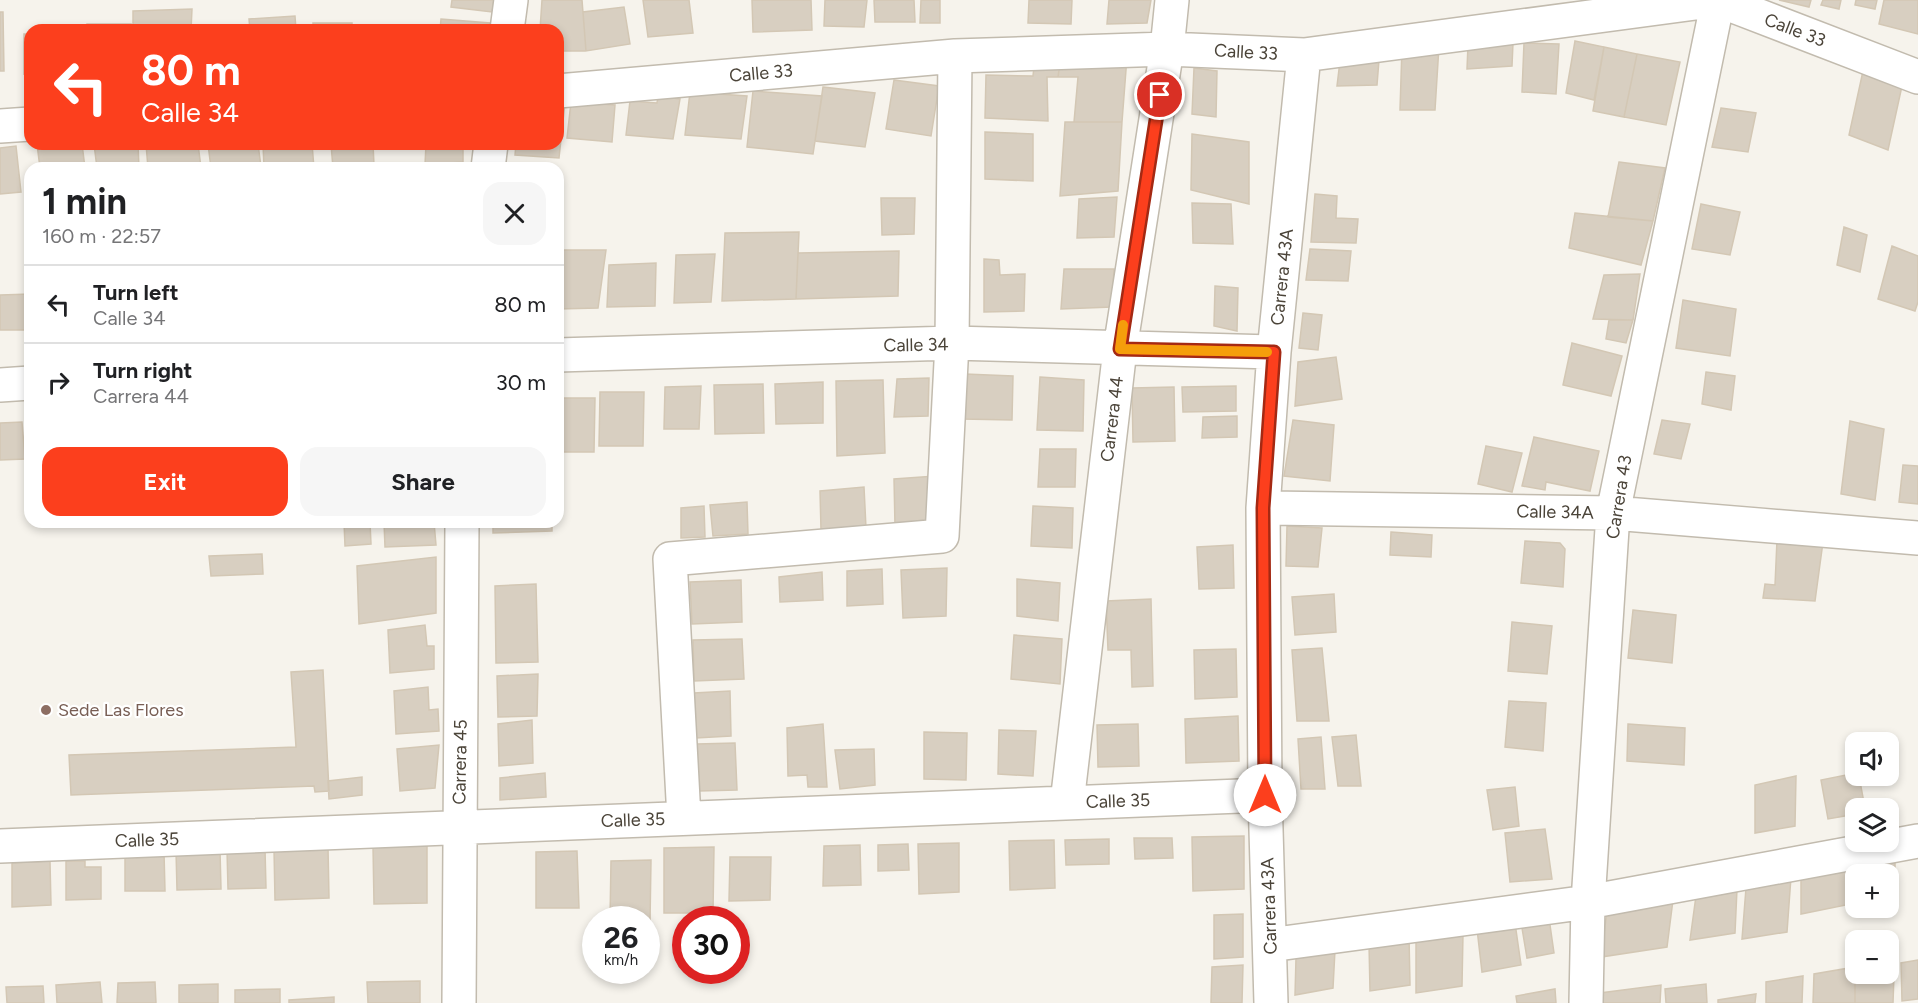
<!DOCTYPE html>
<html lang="en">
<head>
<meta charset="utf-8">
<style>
  :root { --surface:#fff; --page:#f6f6f6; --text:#202124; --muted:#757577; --line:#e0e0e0; --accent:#fc3f1d }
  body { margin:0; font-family:Figtree,sans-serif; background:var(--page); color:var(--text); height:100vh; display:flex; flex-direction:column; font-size:22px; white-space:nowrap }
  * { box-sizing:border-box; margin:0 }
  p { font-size:20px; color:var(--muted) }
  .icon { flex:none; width:33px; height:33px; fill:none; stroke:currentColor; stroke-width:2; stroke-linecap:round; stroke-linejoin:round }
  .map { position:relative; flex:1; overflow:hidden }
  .side { position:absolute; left:24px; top:162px; width:540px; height:366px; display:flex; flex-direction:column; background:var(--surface); border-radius:18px; box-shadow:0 3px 9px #0003 }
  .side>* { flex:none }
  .top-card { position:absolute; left:24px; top:24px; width:540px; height:126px; border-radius:18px; box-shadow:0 3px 9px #0003; background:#fc3f1d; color:#fff; overflow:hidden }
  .buttons { position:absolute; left:1845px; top:732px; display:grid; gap:12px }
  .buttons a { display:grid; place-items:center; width:54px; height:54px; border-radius:12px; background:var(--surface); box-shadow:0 3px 9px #0003; font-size:30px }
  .speed { position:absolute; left:582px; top:906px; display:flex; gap:12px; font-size:30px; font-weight:700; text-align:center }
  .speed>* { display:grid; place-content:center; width:78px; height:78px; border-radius:50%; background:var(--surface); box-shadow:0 3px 9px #0003; line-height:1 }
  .speed small { font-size:15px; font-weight:400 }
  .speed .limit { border:9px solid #d22; background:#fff; color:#111 }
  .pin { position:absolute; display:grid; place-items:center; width:51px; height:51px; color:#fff; margin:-26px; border:3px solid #fff; border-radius:50%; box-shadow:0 2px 6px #0007 }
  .me { position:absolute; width:66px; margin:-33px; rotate:0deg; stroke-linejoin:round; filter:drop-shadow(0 0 4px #0008) }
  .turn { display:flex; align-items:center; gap:21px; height:126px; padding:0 18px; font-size:27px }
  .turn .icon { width:78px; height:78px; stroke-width:2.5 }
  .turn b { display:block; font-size:42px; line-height:51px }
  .round { display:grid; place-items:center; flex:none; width:63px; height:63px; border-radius:18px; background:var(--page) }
  .headline { display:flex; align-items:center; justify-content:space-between; height:102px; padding:0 18px }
  h1 { font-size:36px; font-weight:700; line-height:45px }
  .cta { display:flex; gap:12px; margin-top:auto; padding:12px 18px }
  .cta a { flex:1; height:69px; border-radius:18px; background:var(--accent); color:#fff; font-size:24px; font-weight:700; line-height:69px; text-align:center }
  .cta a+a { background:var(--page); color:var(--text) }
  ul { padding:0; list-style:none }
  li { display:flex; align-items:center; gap:18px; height:78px; padding:0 18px; border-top:2px solid var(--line) }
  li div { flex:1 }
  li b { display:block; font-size:22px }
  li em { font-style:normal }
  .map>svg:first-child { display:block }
  .building { fill:#d8cfc1; stroke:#d3c7b4; stroke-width:1.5 }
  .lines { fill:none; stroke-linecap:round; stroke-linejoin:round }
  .minor-casing { stroke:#c2bbae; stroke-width:36 }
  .minor { stroke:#fff; stroke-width:33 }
  .route-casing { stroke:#a42913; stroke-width:15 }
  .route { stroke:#fc3f1d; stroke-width:10 }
  .slow { stroke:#f59e0b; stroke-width:10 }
  .education-dot { fill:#8d6e63; stroke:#fff; stroke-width:2 }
  .labels { text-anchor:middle; stroke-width:4.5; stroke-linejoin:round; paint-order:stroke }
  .street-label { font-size:18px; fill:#4b4439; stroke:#fff }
  .education-label { font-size:18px; fill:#785e54; stroke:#fff; text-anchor:start }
</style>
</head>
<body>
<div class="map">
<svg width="1918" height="1003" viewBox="0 0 1918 1003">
  <rect width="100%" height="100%" fill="#f6f3ec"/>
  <path class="building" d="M452,0H494L492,12L451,7Z
    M542,0H582L586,51H558V30H540Z
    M643,0H689L693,33L648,37Z
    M752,0H811L812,30L753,32Z
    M825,0H867L864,27L824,26Z
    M874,0H914L915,22H875Z
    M921,0H940V23H920Z
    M1029,0H1072L1071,24L1028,23Z
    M1109,0H1151L1147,23L1107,24Z
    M1779,0H1811L1809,7Z
    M1823,0H1841L1839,9L1821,5Z
    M1856,0H1877L1875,9L1855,5Z
    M1884,0H1918V34L1879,24Z
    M624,7L630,44L586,51L583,12Z
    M192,9L191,30H133V11Z
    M0,12H3L4,71H0Z
    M295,16L296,30H250L249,19Z
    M441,19L490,23L489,30H440Z
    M313,23H352V30H313Z
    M87,24H131L130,30H87Z
    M24,34H30V73L24,74Z
    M1575,41L1604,47L1594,100L1566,93Z
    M1513,43L1512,66L1467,69L1468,45Z
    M1524,43L1559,44L1556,94L1522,92Z
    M1439,46L1435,110H1400L1402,47Z
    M1604,47L1637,54L1624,117L1593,111Z
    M1637,54L1680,62L1666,125L1624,117Z
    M1127,57L1122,122H1074L1078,77H1058L1060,63Z
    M1379,60L1377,85L1337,86L1340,61Z
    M1060,63L1058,77H1047L1048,121L985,118L986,75L1033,76L1034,66Z
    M1194,68L1217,71L1216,117L1192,114Z
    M1863,71L1902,86L1888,150L1849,135Z
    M894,80L939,86L931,136L886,129Z
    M823,87L875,93L865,147L815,141Z
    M753,91L822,96L813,154L747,147Z
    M690,92L747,96L741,139L685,135Z
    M658,96L680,99L673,139L626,135L630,101L657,103Z
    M558,102H565L559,158L515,155L516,144H558Z
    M571,102L615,105L612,142L567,138Z
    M1721,108L1756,113L1748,152L1712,147Z
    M1065,122H1122L1118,191L1060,196Z
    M985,132L1033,134V181L985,179Z
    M1192,134L1249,142V204L1191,190Z
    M37,144H82L85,168H40Z
    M94,144H138L139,168H97Z
    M146,144H198L201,168H148Z
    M208,144H258L261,167L211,168Z
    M263,144H312L314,168H264Z
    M331,144H373L374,165L333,168Z
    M426,144H463V162L425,165Z
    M16,146L21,192L0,194V148Z
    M1619,162L1665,168L1653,221L1608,217Z
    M1315,194L1337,196L1336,218L1358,219L1356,243L1311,242Z
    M1117,197L1114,237L1077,238L1079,199Z
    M881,198H915L914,234L882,235Z
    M1192,203L1231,204L1233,244L1193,243Z
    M1701,204L1740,212L1730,255L1692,249Z
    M1575,213L1653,221L1641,265L1569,248Z
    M1844,227L1867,235L1860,272L1837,265Z
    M799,232L796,299L722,301L725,233Z
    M1892,246L1918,256V302L1915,311L1878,299Z
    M1310,249L1351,251L1348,281L1306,280Z
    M558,250H606L598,308L558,309Z
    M899,251L898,296L796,299L798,253Z
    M715,254L711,302L674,303L676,255Z
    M984,259L999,260L1000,275L1025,274L1024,311L984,312Z
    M656,263L655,306L607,307L609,265Z
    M1064,269H1114L1112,307L1061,309Z
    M1640,274L1633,320L1593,319L1604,275Z
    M1215,286L1238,288L1237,331L1214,326Z
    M30,294V330H0V295Z
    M1683,300L1736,309L1730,356L1676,348Z
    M1303,313L1322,315L1318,350L1299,348Z
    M1609,320H1633L1626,343L1606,339Z
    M1572,343L1622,356L1611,396L1563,385Z
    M1336,357L1342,399L1295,406L1298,362Z
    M1706,372L1735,376L1731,410L1702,404Z
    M965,374L1013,376L1012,420L962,419Z
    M1040,377L1084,380L1083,431L1037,430Z
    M929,378L928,416L894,417L897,379Z
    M883,380L885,453L837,456L836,381Z
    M823,382V423L776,424L775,384Z
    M763,384L764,433L715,434L714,385Z
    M701,386L699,429H664L665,387Z
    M1236,386V411L1183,412L1182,387Z
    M1174,387L1175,441L1133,442L1132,388Z
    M600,392H644L643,446H599Z
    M558,398H595L594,452H558Z
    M1237,416V437L1202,438L1203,417Z
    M1293,420L1334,425L1330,481L1284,476Z
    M1662,420L1690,424L1681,459L1654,454Z
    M1850,421L1884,429L1875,500L1841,494Z
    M22,422L25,459L0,460V423Z
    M1534,437L1599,451L1590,491L1546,482L1545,490L1522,486Z
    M1486,446L1522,453L1512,492L1478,484Z
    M1040,449H1076L1075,487H1038Z
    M1903,465L1918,466V504L1899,502Z
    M935,476L938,523L895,526L894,479Z
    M864,487L866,528L821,530L820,491Z
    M747,502L748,534L713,536L710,505Z
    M704,506L705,537L681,538V508Z
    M1033,506L1073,508L1072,548L1031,546Z
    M344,522H370L371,544L345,546Z
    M384,522H434L436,545L385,547Z
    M493,522H552V531L493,533Z
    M1287,526L1322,528L1318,567L1286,566Z
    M1391,532L1432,535L1431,557L1390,555Z
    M1777,540L1823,542L1815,601L1763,598L1765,584L1775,585Z
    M1525,541L1560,543L1565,549L1563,587L1521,583Z
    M1233,545L1234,588L1199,589L1197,547Z
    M262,554L263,574L211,576L209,556Z
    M436,557V613L359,624L357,566Z
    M947,568L946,616L903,618L901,570Z
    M882,569L883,604L847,606V571Z
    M822,572L823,600L780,602L779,577Z
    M1017,579L1060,583L1058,621L1017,616Z
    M741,580L742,622L692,624L690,582Z
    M536,584L538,662L496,663L495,586Z
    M1334,594L1336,632L1295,635L1292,597Z
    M1151,599L1153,686L1132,687L1131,650H1108L1106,601Z
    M1633,610L1676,615L1672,663L1628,658Z
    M1512,622L1552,626L1547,674L1508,671Z
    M425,625L427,646H434V669L390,673L388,630Z
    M1014,635L1062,639L1060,684L1011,679Z
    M742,639L744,679L694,681L693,640Z
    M1322,648L1329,721H1297L1292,650Z
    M1236,649L1237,697L1195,699L1194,650Z
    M323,670L329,791L315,792L314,786L71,795L69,755L296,747L291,672Z
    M538,674L537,716L498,717L497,676Z
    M428,687L429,710L438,709L439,731L396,734L394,691Z
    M730,691L731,736L696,738L694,693Z
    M1509,701L1546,703L1543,751L1505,747Z
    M1238,716L1239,761L1186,763L1185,719Z
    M532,720L533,763L499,766L498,724Z
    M823,724L827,787H808L807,775L788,776L787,728Z
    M1138,724L1139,766L1098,767L1097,725Z
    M1628,724L1685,728L1684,765L1627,761Z
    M999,730L1036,731L1033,776L998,774Z
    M924,732L967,733L966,780L924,779Z
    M1356,735L1361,786H1338L1332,737Z
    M1321,737L1325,789H1301L1298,739Z
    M735,743L737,790L699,791L697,744Z
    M439,745L435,788L400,791L397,749Z
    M874,749L875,785L840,789L835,750Z
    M545,773L546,797L500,800V778Z
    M1856,773L1859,776L1865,808H1856V814L1828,819L1821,780Z
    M1796,776L1795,826L1755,833V785Z
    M362,777V795L329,799L328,781Z
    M1515,787L1519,826L1493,830L1487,790Z
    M1545,829L1552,879L1510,882L1505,833Z
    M1244,836V889L1193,891L1192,837Z
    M1134,838H1172L1173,858L1135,859Z
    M1109,839V864L1066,865L1065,840Z
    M1054,840L1055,888L1010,890L1009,841Z
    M959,843V892L919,894L918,844Z
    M908,844L909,870L878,871V845Z
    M427,845V903L374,904L373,846Z
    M860,845L861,885L823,886L824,846Z
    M328,847L329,898L275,900L274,849Z
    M714,847L713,913H664V848Z
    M265,849L266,888L228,889L227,850Z
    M220,850L221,889L177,890L176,851Z
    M577,851L579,908H536V852Z
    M164,852L165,891H125V853Z
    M730,857H771L770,900L729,901Z
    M651,860L650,924H646V920H610L611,861Z
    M1895,860V889L1888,890V874H1861V866Z
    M50,861L51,905L12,907V863Z
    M66,861H85V867H101V899L66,900Z
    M1851,868V904L1801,914V875Z
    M1791,877L1787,932L1742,939L1746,888Z
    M1737,889L1735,933L1690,940L1696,896Z
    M1673,900L1667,947L1601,957L1607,911Z
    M1548,911L1554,953L1527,958L1520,916Z
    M1243,914V957L1214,959V915Z
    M1515,923L1521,965L1482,972L1477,929Z
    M1463,934L1462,986L1416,993V940Z
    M1409,936L1410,985L1370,991L1369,944Z
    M1335,950L1333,988L1295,995L1296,958Z
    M1918,960V999L1902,1001L1901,963Z
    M1243,965L1242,1003H1211L1212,967Z
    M1855,967V1003H1813L1814,974Z
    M1894,975L1893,1003H1855V980Z
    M1803,976L1802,1003H1766V982Z
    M420,981V1003H368L367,982Z
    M100,982L102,1003H57L56,985Z
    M155,982L156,1003H117L118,983Z
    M218,984V1003H179V985Z
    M1706,984L1707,1003H1666L1665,989Z
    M1661,985L1660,1003H1599L1600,993Z
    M43,986L44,1003H7L6,987Z
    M280,989V1003H235V990Z
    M1555,989L1556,1003H1517L1516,996Z
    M1756,994L1755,1003H1718V1000Z
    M334,997V1003H289V1000Z"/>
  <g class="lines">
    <defs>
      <path id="minor" d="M507,30L511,0
        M558,91L955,56L1167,49L1304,55L1718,0L1918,77
        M0,126L30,124
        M488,168L491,144
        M558,355L952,343L1274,352
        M0,385L30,383
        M1263,508L1613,513L1918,538
        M1067,803L1120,349L1167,49L1172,0
        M684,818L670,559L942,536L952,343L955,56
        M0,846L1265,795
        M1270,945L1588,902L1918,841
        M459,1003L462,522
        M1271,1003L1265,795L1263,508L1274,352L1304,55
        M1586,1003L1588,902L1613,513L1718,0"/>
    </defs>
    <use href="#minor" class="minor-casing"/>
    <use href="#minor" class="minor"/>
  </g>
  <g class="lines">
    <defs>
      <path id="route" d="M1160,95L1120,349L1274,352L1263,508L1265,795"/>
    </defs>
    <use href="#route" class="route-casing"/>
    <use href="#route" class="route"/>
    <path class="slow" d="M1123,325L1120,349L1267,352"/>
  </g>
  <circle class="education-dot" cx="46" cy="710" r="6"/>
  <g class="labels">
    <g class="street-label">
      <text transform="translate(1795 30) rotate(21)" y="6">Calle 33</text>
      <text transform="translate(1246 52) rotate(3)" y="6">Calle 33</text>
      <text transform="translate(761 73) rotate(-5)" y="6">Calle 33</text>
      <text transform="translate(1282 277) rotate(-84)" y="6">Carrera 43A</text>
      <text transform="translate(916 345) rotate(-1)" y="6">Calle 34</text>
      <text transform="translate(1112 419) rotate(-83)" y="6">Carrera 44</text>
      <text transform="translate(1619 497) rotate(-81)" y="6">Carrera 43</text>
      <text transform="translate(1555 512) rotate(1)" y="6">Calle 34A</text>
      <text transform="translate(460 762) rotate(-89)" y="6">Carrera 45</text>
      <text transform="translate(1118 801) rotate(-2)" y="6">Calle 35</text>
      <text transform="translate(633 820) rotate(-2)" y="6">Calle 35</text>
      <text transform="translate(147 840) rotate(-2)" y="6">Calle 35</text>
      <text transform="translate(1269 906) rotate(-92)" y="6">Carrera 43A</text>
    </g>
    <g class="education-label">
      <text x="58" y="716">Sede Las Flores</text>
    </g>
  </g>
</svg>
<div class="buttons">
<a><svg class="icon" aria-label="sound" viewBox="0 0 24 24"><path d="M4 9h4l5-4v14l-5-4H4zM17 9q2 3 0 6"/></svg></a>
<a><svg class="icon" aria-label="layers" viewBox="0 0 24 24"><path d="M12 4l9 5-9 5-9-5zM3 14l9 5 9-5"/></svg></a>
<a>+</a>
<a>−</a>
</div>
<div class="speed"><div>26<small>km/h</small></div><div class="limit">30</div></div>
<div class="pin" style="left:1160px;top:95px;background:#d93025"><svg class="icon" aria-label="arrive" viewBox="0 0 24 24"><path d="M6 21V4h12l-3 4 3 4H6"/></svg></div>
<svg class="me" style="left:1265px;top:795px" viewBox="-20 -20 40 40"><circle r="19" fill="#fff"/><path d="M0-13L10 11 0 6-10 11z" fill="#fc3f1d"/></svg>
<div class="top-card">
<div class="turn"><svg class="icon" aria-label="left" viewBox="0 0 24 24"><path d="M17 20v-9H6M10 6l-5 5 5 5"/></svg><div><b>80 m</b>Calle 34</div></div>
</div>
<section class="side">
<div class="headline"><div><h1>1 min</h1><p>160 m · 22:57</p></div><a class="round"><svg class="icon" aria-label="close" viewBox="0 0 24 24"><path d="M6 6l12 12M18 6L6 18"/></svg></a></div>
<ul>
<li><svg class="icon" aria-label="left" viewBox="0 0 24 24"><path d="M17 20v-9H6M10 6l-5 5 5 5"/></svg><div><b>Turn left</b><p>Calle 34</p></div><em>80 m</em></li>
<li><svg class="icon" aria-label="right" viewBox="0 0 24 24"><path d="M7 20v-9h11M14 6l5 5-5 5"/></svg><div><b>Turn right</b><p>Carrera 44</p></div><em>30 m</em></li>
</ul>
<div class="cta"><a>Exit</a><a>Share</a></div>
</section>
</div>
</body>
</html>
